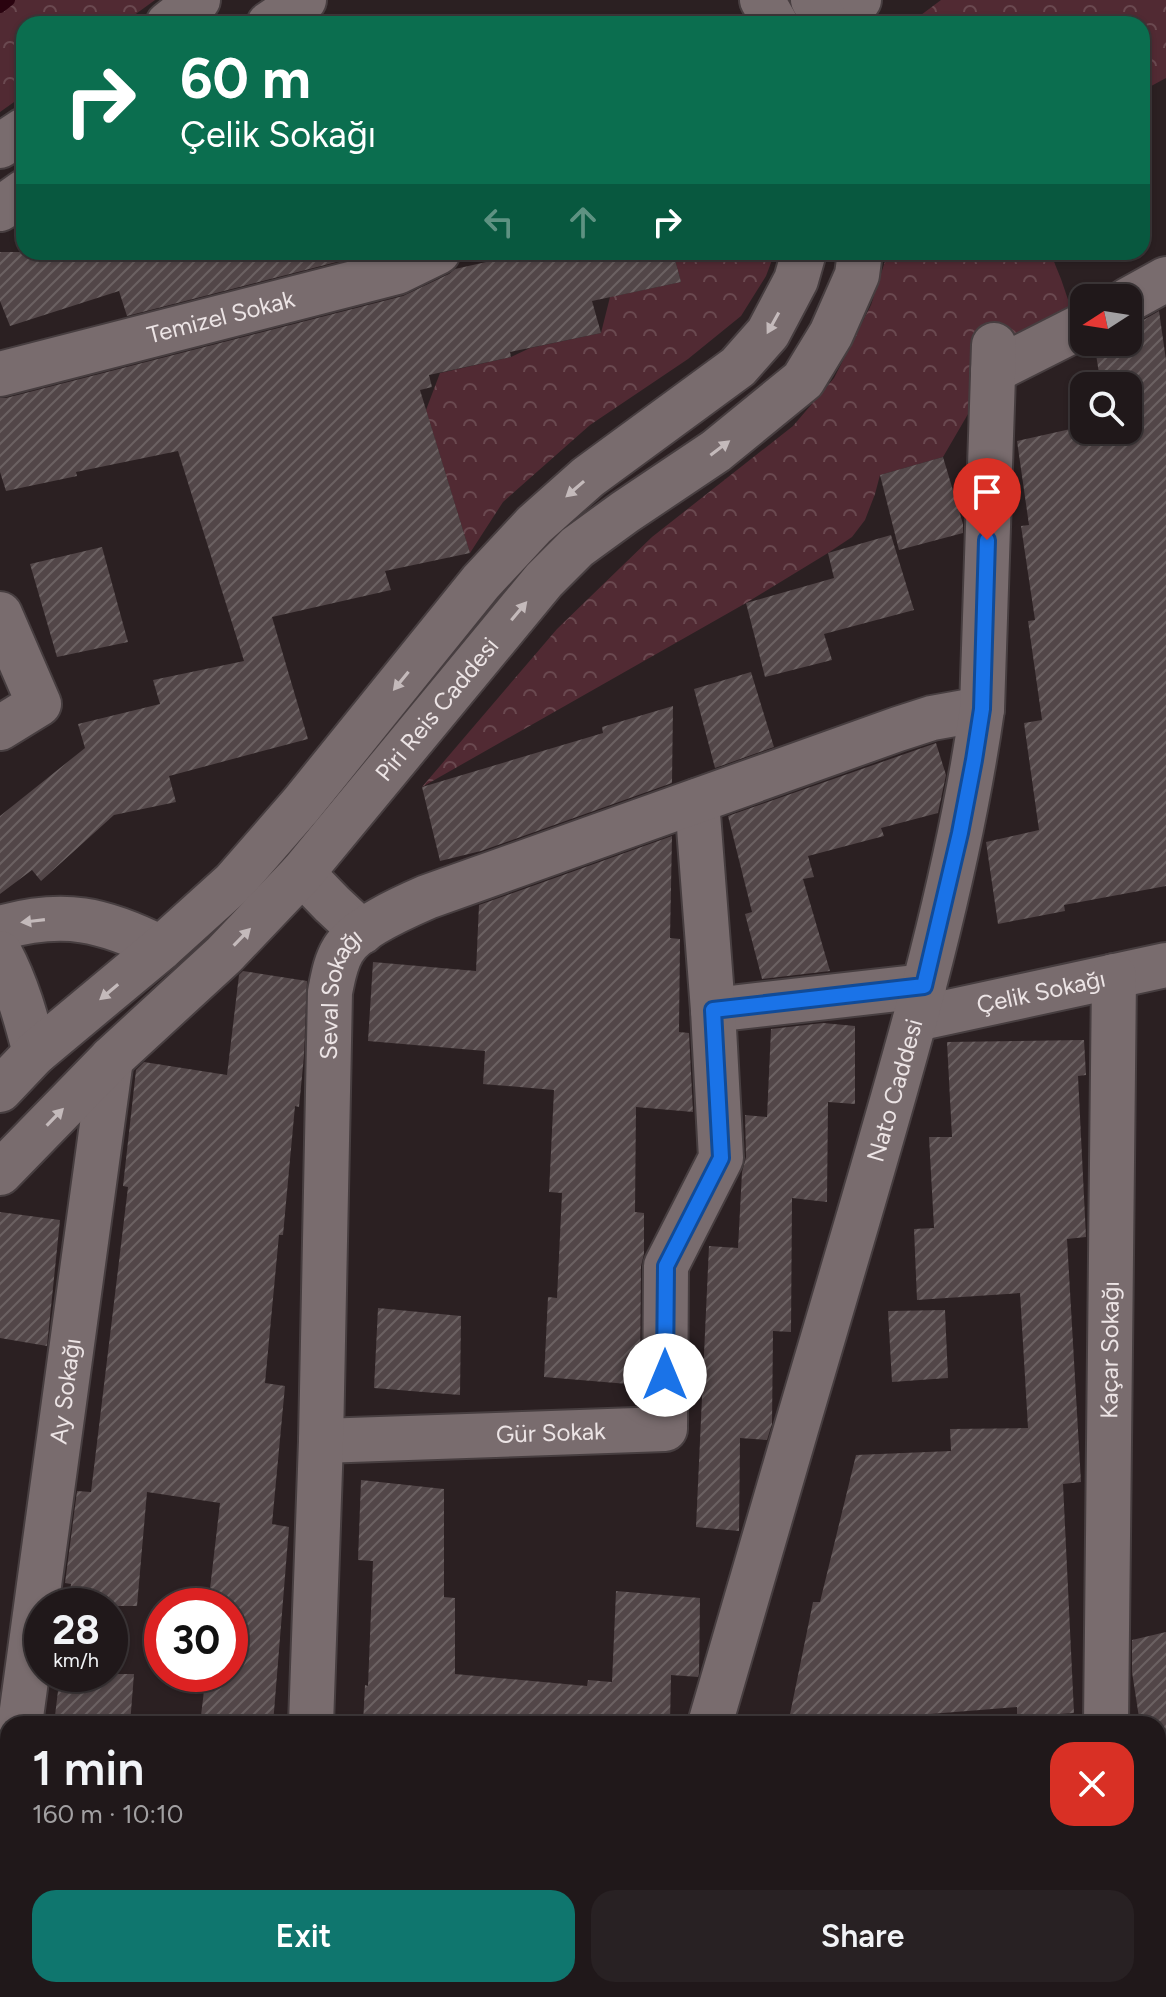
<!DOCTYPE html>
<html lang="en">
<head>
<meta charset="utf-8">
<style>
  :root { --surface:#20181a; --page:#282123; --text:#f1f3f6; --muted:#a2a0a2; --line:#3d3739; --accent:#0f766e }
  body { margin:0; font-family:Figtree,sans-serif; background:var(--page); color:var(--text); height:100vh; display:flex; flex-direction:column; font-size:30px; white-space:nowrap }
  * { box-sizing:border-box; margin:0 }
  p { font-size:26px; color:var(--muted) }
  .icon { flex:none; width:44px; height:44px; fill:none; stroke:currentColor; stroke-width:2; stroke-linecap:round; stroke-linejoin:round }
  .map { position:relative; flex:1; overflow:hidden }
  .side { position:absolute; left:0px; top:1716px; width:1166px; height:282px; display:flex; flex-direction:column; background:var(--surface); border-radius:24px 24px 0 0; box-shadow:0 2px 6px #0004,0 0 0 2px var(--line) }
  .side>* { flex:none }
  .banner { position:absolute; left:16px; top:16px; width:1134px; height:244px; border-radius:24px; box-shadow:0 2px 6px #0004,0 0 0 2px var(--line); background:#0b6e4f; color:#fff; overflow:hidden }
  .needle { width:52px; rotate:258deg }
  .buttons { position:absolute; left:1070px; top:284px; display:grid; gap:16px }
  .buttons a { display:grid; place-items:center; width:72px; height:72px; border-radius:16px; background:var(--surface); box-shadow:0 2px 6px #0004,0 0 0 2px var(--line); font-size:40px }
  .speed { position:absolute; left:24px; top:1588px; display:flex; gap:16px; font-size:40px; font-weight:700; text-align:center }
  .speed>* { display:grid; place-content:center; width:104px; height:104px; border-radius:50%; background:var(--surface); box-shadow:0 2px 6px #0004,0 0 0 2px var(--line); line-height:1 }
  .speed small { font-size:20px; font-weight:400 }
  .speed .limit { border:12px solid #d22; background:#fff; color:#111 }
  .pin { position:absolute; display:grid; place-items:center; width:68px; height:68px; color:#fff; margin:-82px -34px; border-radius:50% 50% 50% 0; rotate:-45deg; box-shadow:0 0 8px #0007 }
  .pin .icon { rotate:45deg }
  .me { position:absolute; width:88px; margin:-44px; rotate:0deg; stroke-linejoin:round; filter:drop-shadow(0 0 6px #0008) }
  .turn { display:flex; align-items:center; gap:28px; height:168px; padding:0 32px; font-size:36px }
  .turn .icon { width:104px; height:104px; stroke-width:2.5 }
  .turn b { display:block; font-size:56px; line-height:68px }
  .lanes { display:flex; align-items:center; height:76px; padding:0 32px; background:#0003; justify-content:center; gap:40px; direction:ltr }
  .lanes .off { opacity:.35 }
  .round { display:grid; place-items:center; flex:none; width:84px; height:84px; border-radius:24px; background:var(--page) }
  .overview { display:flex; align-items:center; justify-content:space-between; height:136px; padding:0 32px }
  h1 { font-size:48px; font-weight:600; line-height:60px }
  .primary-button { display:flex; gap:16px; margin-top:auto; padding:16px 32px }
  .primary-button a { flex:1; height:92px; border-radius:24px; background:var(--accent); color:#fff; font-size:32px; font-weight:600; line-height:92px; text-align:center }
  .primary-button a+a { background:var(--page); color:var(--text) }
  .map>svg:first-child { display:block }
  .built { fill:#39282b }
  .forest { fill:url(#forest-crowns) }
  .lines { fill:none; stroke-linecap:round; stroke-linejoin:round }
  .stream { stroke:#2a030f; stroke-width:12 }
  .building { fill:url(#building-hatch) }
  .street-casing { stroke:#473e40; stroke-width:48 }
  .secondary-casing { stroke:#473e40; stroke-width:48 }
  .street { stroke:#796c6e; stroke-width:44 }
  .secondary { stroke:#796c6e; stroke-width:44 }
  .oneway { fill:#c4babb }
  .route-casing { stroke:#114b97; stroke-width:20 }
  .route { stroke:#1a73e8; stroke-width:14 }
  .labels { text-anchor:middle; stroke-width:7; stroke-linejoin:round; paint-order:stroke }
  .street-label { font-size:24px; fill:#ece4e5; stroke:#2b2022 }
</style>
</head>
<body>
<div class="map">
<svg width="1166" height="1997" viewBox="0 0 1166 1997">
  <defs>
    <pattern id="forest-crowns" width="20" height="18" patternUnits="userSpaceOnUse" patternTransform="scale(2)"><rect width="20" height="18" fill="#512a33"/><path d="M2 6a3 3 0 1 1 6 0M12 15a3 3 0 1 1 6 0" fill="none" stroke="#6a4950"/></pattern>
    <pattern id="building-hatch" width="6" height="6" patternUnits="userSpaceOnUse" patternTransform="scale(2)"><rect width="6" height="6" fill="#524648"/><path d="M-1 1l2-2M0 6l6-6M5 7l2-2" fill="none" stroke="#6b6162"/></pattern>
  </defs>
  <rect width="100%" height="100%" fill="#2b2022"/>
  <path class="built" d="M1166,1893V1997H1045L1050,1990H1158V1894Z"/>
  <path class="forest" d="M0,0H155L122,24H24V95L0,112Z
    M941,0H1166V78L1142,91V24H909Z
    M673,252H775L766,276L741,316L688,359L590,425L503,502L470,553L426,410L440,373L511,357L530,348L601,333L610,297L681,282Z
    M888,252H1050L1061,279L1078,329L993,371L943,457L880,475L875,494L865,520L852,537L828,553L746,603L422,787L557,629L652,537L793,426L834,378L871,305Z"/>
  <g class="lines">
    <path class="stream" d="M0,7L9,0"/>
  </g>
  <path class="building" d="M0,252H359L360,256L127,316L119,291L10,326L0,301Z
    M502,252H673L681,282L592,301L601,333L510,352L511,357L429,375L432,387L420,390L470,553L385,571L391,590L272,617L308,739L169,776L176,802L114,815L41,881L32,870L0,894V816L85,748L78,724L160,704L153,680L244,661L178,451L76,472L77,476L6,491L0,472V398H6L403,296L449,274L455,269L504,258Z
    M1159,311L1166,360V886L1064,905L1065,911L998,924L986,842L1039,830L1024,723L1042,720L1028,621L1035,620L1021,526L1029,525L1017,441L1084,426V430H1128V386H1101L1095,348L1101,342H1128V325L1140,322Z
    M943,457L963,524V533L899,550L880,475Z
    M891,535L914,610L824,634L832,660L765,677L746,603L834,578L828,553Z
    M102,547L128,642L57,657L30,564Z
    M751,672L774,747L715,768L694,689Z
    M673,706L672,783L481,851L440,861L422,787L603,733L602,727Z
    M936,743L946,775L938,813L881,828L884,836L808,856L814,877L803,879L830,971L762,979L745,914L752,912L728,816Z
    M672,836L670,938L680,939L679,1032L689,1033L693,1112L636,1107L635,1212L644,1213V1254L641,1266L640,1385L544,1377L548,1297L557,1298L562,1193L549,1192L554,1090L483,1084L485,1051L368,1041L373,962L476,971L479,905Z
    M243,971L307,981L304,1056L299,1107L295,1106L283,1235H279L265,1383L285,1386L272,1524L289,1527L273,1724H200L206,1674H230V1606H208L220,1503L147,1492L137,1606H68L71,1584L65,1583L77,1491L91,1492L128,1187L123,1186L136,1070L144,1062L227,1075L239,975Z
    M823,1023L855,1026V1104L828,1102L827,1202L792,1198L791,1332L773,1331L772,1424L767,1440L740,1438L739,1531L696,1527L709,1246L738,1248L742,1172L746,1157L745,1115L767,1117L771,1029Z
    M1084,1040L1086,1075L1078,1076L1086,1237L1067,1239L1081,1482L1063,1484L1074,1713L1017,1717V1707L918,1715V1724H788L813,1602H820L856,1455L951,1451L950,1429L1028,1428L1020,1293L917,1300L914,1229L934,1228L929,1137H952L947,1042Z
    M0,1212L60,1220L47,1346L0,1338Z
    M378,1308L461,1316L460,1395L374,1388Z
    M945,1310L948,1378L892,1382L888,1311Z
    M361,1480L444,1489V1597L455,1598V1674L587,1686L588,1680L612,1682L616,1591L700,1598L699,1674L698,1677L671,1675L670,1724H363L365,1685L368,1686L373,1561L358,1560Z
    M1166,1632V1753H1158V1724H1140L1132,1672V1640Z
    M60,1674H134L130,1724H54Z"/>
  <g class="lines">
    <defs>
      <g id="street">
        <path d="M824,19L859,0"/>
        <path d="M1128,300L1166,279"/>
        <path d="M993,371L1084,325"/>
        <path id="s1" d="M0,374L397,272L438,252"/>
        <path d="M0,614L39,704L0,728"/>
        <path d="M302,873L332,904L362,932"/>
        <path d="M0,928C64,910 103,919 161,948"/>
        <path d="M0,953C17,985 26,1018 35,1053"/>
        <path d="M713,1010L924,986"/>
        <path id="s2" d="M916,1019L1166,965"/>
        <path id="s3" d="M321,1441L665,1429L666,1266L721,1158L713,1010L697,801"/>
        <path id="s4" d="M20,1724L111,1059"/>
        <path id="s5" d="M311,1724L321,1441L330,992C333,978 335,963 343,950C355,929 404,907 427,897L898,729L932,718L982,709"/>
        <path id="s6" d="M710,1724C759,1556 808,1387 858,1219C907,1051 957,883 982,709L994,345"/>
        <path id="s7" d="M1106,1724L1114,976"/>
        <path d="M0,1866L8,1808"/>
        <path d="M633,1997L635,1990"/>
      </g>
      <g id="secondary">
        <path d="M762,0L776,24"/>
        <path d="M813,0L827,24"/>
        <path d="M168,24L198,0"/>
        <path d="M269,24L304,0"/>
        <path d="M0,146L24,130"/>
        <path d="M0,209L24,192"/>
        <path d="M0,1090L35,1053L161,948L234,882L301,805L481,582L534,525L588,477L738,367L768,333L796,280L804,252"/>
        <path id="s8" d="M0,1173L111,1059L224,955L302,873L544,580L577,547L625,512L716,451L803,380L831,334L857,275L860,252"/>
        <path d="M1158,1779L1166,1777"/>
        <path d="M1158,1856L1166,1855"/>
        <path d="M994,1990L995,1997"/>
        <path d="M293,1997L317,1990"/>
      </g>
    </defs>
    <use href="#street" class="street-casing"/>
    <use href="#secondary" class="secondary-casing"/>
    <use href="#street" class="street"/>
    <use href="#secondary" class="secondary"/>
  </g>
  <defs><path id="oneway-solid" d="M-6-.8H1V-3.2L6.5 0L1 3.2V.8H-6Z" transform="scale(2)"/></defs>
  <g class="oneway">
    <use href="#oneway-solid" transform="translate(773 323) rotate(119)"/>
    <use href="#oneway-solid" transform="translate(720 448) rotate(-37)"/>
    <use href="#oneway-solid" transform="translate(575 489) rotate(139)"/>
    <use href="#oneway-solid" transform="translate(519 611) rotate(-50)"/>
    <use href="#oneway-solid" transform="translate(401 681) rotate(129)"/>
    <use href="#oneway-solid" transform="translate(33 921) rotate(173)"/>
    <use href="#oneway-solid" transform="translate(242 937) rotate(-46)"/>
    <use href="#oneway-solid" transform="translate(109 992) rotate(140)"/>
    <use href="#oneway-solid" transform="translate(55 1117) rotate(-46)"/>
  </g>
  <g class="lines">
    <defs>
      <path id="route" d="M665,1375L666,1266L721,1158L713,1010L924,986L960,833L974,760L982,709L987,540"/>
    </defs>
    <use href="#route" class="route-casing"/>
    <use href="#route" class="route"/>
  </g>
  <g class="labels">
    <g class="street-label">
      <text dy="8" stroke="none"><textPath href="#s1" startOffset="228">Temizel Sokak</textPath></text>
      <text dy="8" stroke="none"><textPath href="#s8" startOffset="638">Piri Reis Caddesi</textPath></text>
      <text dy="8" stroke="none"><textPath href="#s2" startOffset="128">Çelik Sokağı</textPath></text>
      <text dy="8" stroke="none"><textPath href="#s5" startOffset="732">Seval Sokağı</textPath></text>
      <text dy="8" stroke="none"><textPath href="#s6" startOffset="660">Nato Caddesi</textPath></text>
      <text dy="8" stroke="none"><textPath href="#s7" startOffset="374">Kaçar Sokağı</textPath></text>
      <text dy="8" stroke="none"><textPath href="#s4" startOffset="336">Ay Sokağı</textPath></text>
      <text dy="8" stroke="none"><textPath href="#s3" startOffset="230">Gür Sokak</textPath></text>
    </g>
  </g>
</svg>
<div class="buttons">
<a><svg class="needle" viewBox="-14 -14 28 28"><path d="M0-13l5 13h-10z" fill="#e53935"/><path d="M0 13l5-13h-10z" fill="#a2a0a2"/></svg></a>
<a><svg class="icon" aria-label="search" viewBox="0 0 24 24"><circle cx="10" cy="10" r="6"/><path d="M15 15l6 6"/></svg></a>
</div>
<div class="speed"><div>28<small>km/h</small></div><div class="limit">30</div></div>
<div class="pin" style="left:987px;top:540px;background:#d93025"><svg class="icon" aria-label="arrive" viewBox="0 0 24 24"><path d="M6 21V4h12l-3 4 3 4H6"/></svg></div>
<svg class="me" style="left:665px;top:1375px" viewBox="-20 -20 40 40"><circle r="19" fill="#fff"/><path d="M0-13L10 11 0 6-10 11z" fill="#1a73e8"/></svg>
<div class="banner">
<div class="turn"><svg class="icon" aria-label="right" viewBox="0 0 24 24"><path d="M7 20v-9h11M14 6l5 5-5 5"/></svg><div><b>60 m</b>Çelik Sokağı</div></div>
<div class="lanes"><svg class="icon off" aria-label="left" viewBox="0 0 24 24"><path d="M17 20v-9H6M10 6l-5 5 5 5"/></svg><svg class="icon off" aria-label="ahead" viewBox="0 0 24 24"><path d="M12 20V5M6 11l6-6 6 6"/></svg><svg class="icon" aria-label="right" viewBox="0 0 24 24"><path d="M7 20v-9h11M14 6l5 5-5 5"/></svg></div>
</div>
<section class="side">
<div class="overview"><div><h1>1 min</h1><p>160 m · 10:10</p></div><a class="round" style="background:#d93025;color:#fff"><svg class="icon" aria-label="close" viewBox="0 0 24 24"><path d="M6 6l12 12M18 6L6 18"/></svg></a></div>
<div class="primary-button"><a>Exit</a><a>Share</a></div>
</section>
</div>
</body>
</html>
